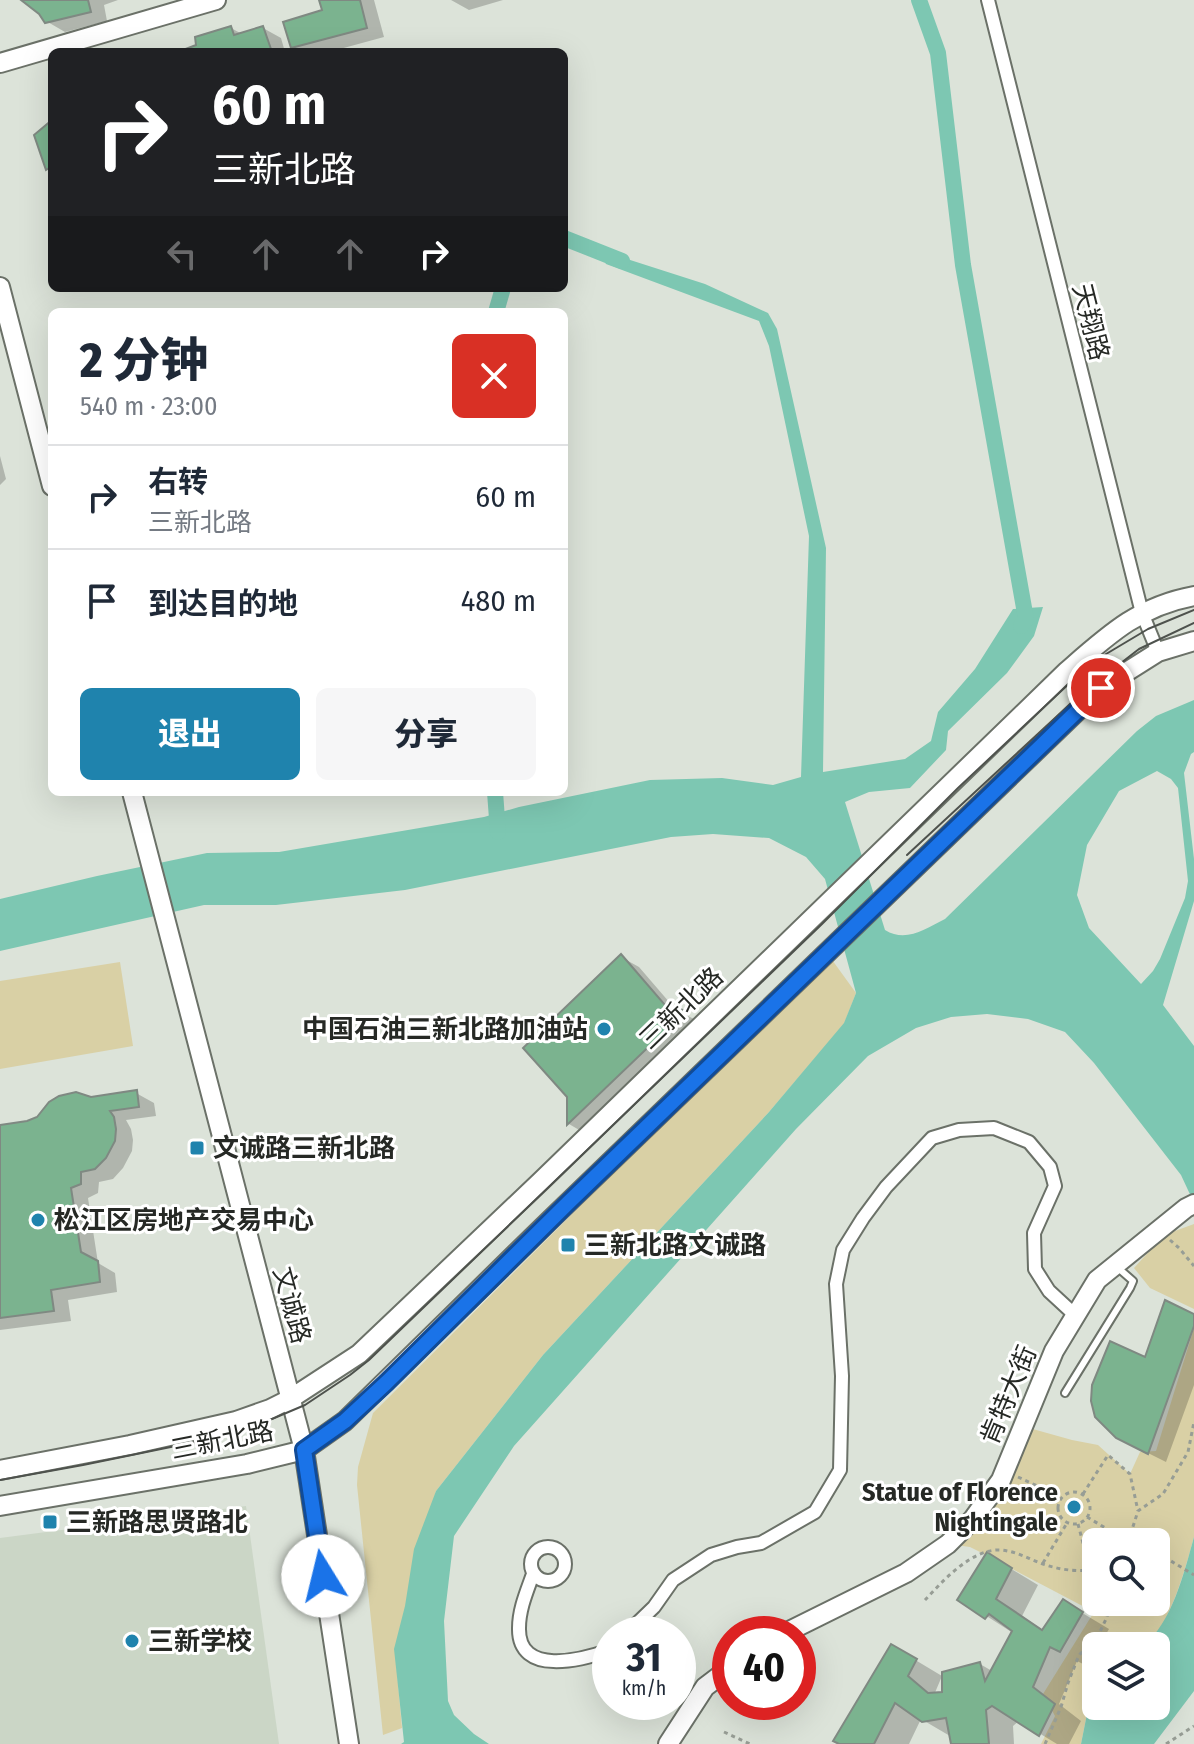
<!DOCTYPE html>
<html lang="zh">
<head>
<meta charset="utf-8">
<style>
  :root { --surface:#fff; --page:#f6f6f7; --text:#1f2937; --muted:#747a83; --line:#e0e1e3; --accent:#1f83ad }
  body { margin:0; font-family:"Fira Sans Condensed","Noto Sans SC",sans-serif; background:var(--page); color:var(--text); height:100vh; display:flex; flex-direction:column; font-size:30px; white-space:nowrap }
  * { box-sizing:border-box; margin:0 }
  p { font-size:26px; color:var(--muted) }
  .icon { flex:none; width:44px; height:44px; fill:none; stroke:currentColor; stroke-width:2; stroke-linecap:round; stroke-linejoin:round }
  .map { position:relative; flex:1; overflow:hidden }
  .details { position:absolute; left:48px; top:308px; width:520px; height:488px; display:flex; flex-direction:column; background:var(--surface); border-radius:12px; box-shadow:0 8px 32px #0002 }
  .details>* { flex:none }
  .top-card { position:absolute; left:48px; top:48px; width:520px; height:244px; border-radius:12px; box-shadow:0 8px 32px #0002; background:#202124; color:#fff; overflow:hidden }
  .controls { position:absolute; left:1082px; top:1528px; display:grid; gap:16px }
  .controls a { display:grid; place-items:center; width:88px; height:88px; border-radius:12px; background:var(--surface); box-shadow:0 8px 32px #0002; font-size:40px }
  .speed { position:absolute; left:592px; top:1616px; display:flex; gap:16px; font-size:40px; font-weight:700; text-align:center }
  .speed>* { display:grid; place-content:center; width:104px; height:104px; border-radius:50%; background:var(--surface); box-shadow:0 8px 32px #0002; line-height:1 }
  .speed small { font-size:20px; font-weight:400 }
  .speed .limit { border:12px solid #d22; background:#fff; color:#111 }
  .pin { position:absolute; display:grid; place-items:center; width:68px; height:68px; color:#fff; margin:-34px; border:4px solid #fff; border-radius:50%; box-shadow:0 2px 8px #0007 }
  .me { position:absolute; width:88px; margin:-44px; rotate:351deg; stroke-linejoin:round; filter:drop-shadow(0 0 6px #0008) }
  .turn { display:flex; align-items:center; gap:28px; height:168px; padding:0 32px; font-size:36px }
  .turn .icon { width:104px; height:104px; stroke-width:2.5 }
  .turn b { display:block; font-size:56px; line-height:68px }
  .lanes { display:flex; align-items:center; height:76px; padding:0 32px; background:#0003; justify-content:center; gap:40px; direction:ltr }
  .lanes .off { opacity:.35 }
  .round { display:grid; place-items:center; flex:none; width:84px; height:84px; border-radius:12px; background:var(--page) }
  .headline { display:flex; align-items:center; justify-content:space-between; height:136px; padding:0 32px }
  h1 { font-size:48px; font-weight:800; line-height:60px }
  .button { display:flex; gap:16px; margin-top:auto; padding:16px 32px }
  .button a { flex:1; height:92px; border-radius:12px; background:var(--accent); color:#fff; font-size:32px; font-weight:800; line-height:92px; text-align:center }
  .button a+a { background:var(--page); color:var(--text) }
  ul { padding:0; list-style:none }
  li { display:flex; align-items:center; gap:24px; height:104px; padding:0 32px; border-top:2px solid var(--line) }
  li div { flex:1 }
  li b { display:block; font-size:30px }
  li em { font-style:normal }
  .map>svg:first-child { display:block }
  .built { fill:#cbd6c6 }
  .green { fill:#d9d0a5; fill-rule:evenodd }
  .water { fill:#7dc7b2; fill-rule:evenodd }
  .shadow { fill:#0003 }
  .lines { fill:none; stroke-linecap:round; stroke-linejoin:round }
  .canal { stroke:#7dc7b2; stroke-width:16 }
  .building { fill:#7bb38f; stroke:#7f8982; stroke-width:2 }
  .lane-casing { stroke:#6b7168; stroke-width:10 }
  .street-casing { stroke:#6b7168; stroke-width:16 }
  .secondary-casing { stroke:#6b7168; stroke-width:22 }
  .path { stroke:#979d95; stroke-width:3; stroke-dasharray:4 4; stroke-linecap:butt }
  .lane { stroke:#fff; stroke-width:6 }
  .street { stroke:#fff; stroke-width:12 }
  .secondary { stroke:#fff; stroke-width:18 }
  .tram { stroke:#4e524d; stroke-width:2 }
  .route-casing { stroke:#114b97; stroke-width:20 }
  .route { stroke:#1a73e8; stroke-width:14 }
  .poi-dot { fill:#1f83ad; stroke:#fff; stroke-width:3 }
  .labels { text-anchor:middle; stroke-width:6; stroke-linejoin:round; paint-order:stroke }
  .street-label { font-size:26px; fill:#262925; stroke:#fff }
  .poi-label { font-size:26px; font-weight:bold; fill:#262925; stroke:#fff; text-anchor:start }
</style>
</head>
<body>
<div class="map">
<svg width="1194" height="1744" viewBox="0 0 1194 1744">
  <rect width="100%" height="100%" fill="#dce3d9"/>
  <path class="built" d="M246,1506L279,1744H0V1538Z"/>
  <path class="green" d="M830,957L856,993L844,1024L769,1112L543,1355L436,1491L395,1649L402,1728L383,1735L357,1485L358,1467L373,1413Z
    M120,962L133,1046L0,1069V981Z
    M1194,1224V1309L1150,1288L1134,1268L1164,1235Z
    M1194,1328V1537C1187,1563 1169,1631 1145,1644C1136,1649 1108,1646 1096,1646V1682L1089,1704L1081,1744H1041L1055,1716L1043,1694L1094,1612L982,1553L970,1547L948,1544L973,1519L1022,1426L1072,1440L1098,1445L1130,1474L1140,1452L1156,1451ZM1096,1542H1156V1602H1096Z"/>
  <path class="water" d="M599,250L705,284L768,313L777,329L826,548L823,772L905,759L931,741L938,712L975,669L1013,609L1043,607L1034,636L1007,673L948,731L946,750L910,788L869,792L845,802L885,930C906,943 925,929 945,919L1137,731L1156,716L1194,700V752L1191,754L1184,773L1194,859V901L1163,1005L1194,1046V1203L1181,1175L1094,1063L1065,1032L1028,1019L987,1014L951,1017L916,1028L868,1056L796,1129L514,1446L454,1536L444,1621L448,1701L454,1715L474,1734L489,1744H401L404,1742L394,1649L405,1606L414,1549L436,1491L543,1355L769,1112L844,1023L856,993L825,879L806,857L769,838L713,834L671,837L405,890L276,905H204L0,951V899L97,876L207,853L279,852L484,817L519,807L650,780L722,778L773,785L801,777L809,536L769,346L759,321L606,264ZM1157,771L1171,779L1178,788L1188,881L1185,898L1160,959L1153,971L1141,984L1089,928L1077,895L1087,845L1119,791Z
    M1194,1537V1691L1154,1744H1081L1089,1704L1096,1682V1706H1156V1646H1143C1172,1623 1184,1573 1194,1537Z"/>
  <path class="shadow" d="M24,0H118L104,5L107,21L65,32L46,21L31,4Z
    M321,0H374L384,37L329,52H302L293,47L324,11Z
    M451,0H503L469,10Z
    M231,28L242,34L263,28L281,38L285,52H185Z
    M0,456L6,479L0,485Z
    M621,957L639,967L676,1010L702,1023L586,1134L569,1124V1096Z
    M136,1093L154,1103L156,1116L126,1120L131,1129L133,1140L132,1151L123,1168L113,1179L99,1182L98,1193L88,1198L98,1263L115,1273L117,1292L68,1300L71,1321L0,1330V1127L28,1123L91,1099Z
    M1194,1316V1385L1166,1462L1136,1447Z
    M988,1555L1038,1585L1022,1616L1044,1631L1064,1602L1109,1629L1099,1646H1096V1650L1087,1666L1077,1661L1059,1704L1081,1721L1069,1744H1057L1019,1721L1013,1726L1014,1744H953L950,1736L921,1719L909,1744H843L892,1646L942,1676L934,1695L944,1694L980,1664L992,1671L1013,1633L960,1599Z"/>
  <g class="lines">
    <path class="canal" d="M919,0L938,53L963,265L1026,619L1021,626
      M564,238L622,261
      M496,312L503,288
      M495,792L498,832"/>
  </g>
  <path class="building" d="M21,0H88L91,12L45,23L39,14Z
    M319,0H360L367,28L291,48L283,22L322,10Z
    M231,26L234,35L263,26L272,52H183V50L196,45L195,37Z
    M52,120V166L46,170L34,135Z
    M621,954L664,1004L686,1011L567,1125V1097L523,1048Z
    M137,1090L139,1107L110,1111L114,1117L116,1129L115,1141L106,1158L95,1169L81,1172V1184L71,1188L81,1252L98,1261L100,1282L51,1290L54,1311L0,1318V1125L27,1121L37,1117L49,1102L59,1096L76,1092L91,1097Z
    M1165,1300L1194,1314V1326L1148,1454L1116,1438L1095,1417L1091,1401L1092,1385L1110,1341L1145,1357Z
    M987,1552L1012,1568L996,1599L1042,1630L1063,1599L1083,1612L1060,1652L1050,1647L1033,1687L1055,1704L1039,1736L992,1706L986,1710L989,1744H951L946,1718L922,1722L895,1703L874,1744H839L833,1741L891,1644L917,1659L908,1676L928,1693L942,1692V1672L980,1662L985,1681L1012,1631L989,1614L985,1619L957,1600Z"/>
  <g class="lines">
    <defs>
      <path id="lane" d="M1065,1393L1130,1288L1133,1281L1117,1267"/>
      <path id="street" d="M988,0L1142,613L1158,652
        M531 1564a17 17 0 1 1 34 0a17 17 0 1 1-34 0Z
        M533,1574C527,1591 519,1609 519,1628C518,1677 582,1660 610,1650
        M626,1634L654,1607L673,1580L711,1555L737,1547L761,1543L815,1512L840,1470L842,1376L836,1284L843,1250L863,1218L886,1187L932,1138L959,1130L994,1128L1029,1142L1050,1167L1055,1186L1034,1233L1035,1269L1049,1291L1075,1315"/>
      <path id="secondary" d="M0,63L216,0
        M0,287L52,486
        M132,792L304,1450L349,1744
        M0,1470L130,1445L236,1421L270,1409L290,1399L359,1354L541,1181L1067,671C1108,635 1139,606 1194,596
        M0,1506L247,1464L304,1450L345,1421L548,1222L1101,688L1158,652L1194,641
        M783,1634L906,1573L948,1544L973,1519L1001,1480L1054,1351L1097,1280L1186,1208L1194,1204
        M668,1744L705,1687L730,1668"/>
    </defs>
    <use href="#lane" class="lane-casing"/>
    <use href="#street" class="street-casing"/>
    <use href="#secondary" class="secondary-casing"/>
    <path class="path" d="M1170,1240L1179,1248L1194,1266
      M1018,1477L1061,1497
      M1058 1508a16 16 0 1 1 32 0a16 16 0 1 1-32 0Z
      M1083,1494L1108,1455L1130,1474L1138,1511
      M1087,1517L1129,1542
      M1078,1524L1090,1570
      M1128,1542L1138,1511L1163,1494L1188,1452L1194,1422
      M1156,1556L1171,1561L1194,1575
      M1043,1563L1067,1523
      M925,1600C943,1581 971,1549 1000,1550C1019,1551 1035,1563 1053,1567C1067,1571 1082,1571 1096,1570
      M724,1732L750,1744
      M1045,1744L1061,1707L1068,1683L1079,1655L1097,1638L1107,1617L1110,1602
      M1166,1744L1194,1726"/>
    <use href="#lane" class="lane"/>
    <use href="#street" class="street"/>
    <use href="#secondary" class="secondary"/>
    <path class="tram" d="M907,855L1081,694L1139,649L1194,623
      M177,1458L240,1445
      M0,1480L83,1465L239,1433L305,1405L350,1375L369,1360L822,924L958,788L1091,663L1148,629L1194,610"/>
  </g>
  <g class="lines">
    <defs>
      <path id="route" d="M323,1576L304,1450L345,1421L386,1383L570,1201L1101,688"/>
    </defs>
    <use href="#route" class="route-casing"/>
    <use href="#route" class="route"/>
  </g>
  <g class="poi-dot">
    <circle cx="604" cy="1029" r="8"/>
    <rect x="189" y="1140" width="16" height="16" rx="4"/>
    <circle cx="38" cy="1220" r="8"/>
    <rect x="560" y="1237" width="16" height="16" rx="4"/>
    <circle cx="1074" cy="1507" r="8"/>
    <rect x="42" y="1514" width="16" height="16" rx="4"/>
    <circle cx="132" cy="1641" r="8"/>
  </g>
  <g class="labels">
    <g class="street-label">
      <text transform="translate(1091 322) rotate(76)" y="9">天翔路</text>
      <text transform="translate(681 1008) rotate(-44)" y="9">三新北路</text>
      <text transform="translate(292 1305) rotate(75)" y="9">文诚路</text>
      <text transform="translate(1008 1395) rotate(-67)" y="9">肯特大街</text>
      <text transform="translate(222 1440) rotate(-11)" y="9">三新北路</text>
    </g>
    <g class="poi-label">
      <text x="588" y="1038" text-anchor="end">中国石油三新北路加油站</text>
      <text x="213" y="1157">文诚路三新北路</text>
      <text x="54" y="1229">松江区房地产交易中心</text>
      <text x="584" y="1254">三新北路文诚路</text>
      <text x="1058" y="1501" text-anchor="end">Statue of Florence<tspan x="1058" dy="30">Nightingale</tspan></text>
      <text x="66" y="1531">三新路思贤路北</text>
      <text x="148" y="1650">三新学校</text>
    </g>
  </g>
</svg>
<div class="controls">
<a><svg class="icon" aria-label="search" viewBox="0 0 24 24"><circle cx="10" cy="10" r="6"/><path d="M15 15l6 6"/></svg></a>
<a><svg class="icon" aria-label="layers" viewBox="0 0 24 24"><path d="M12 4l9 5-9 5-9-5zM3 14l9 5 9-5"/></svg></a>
</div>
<div class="speed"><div>31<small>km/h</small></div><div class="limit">40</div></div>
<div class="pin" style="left:1101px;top:688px;background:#d93025"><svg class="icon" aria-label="arrive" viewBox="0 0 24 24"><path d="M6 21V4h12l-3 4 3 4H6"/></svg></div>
<svg class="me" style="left:323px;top:1576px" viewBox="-20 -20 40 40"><circle r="19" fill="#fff"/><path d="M0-13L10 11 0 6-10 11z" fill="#1a73e8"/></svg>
<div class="top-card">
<div class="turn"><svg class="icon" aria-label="right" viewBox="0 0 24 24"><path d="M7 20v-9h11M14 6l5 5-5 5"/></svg><div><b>60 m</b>三新北路</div></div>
<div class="lanes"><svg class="icon off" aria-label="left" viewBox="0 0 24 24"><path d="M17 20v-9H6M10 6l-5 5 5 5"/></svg><svg class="icon off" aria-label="ahead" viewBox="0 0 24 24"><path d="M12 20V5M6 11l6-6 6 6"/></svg><svg class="icon off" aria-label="ahead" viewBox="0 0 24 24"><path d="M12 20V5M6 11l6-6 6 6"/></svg><svg class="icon" aria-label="right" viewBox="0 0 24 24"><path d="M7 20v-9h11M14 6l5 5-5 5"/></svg></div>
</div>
<section class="details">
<div class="headline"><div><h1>2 分钟</h1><p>540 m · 23:00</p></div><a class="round" style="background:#d93025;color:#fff"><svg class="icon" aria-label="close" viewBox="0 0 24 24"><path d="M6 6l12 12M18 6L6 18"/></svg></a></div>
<ul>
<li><svg class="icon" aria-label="right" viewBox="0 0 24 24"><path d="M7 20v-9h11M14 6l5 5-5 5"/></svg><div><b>右转</b><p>三新北路</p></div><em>60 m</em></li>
<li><svg class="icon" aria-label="arrive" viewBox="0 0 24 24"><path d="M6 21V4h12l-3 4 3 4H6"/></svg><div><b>到达目的地</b></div><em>480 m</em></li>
</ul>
<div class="button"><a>退出</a><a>分享</a></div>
</section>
</div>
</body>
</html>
